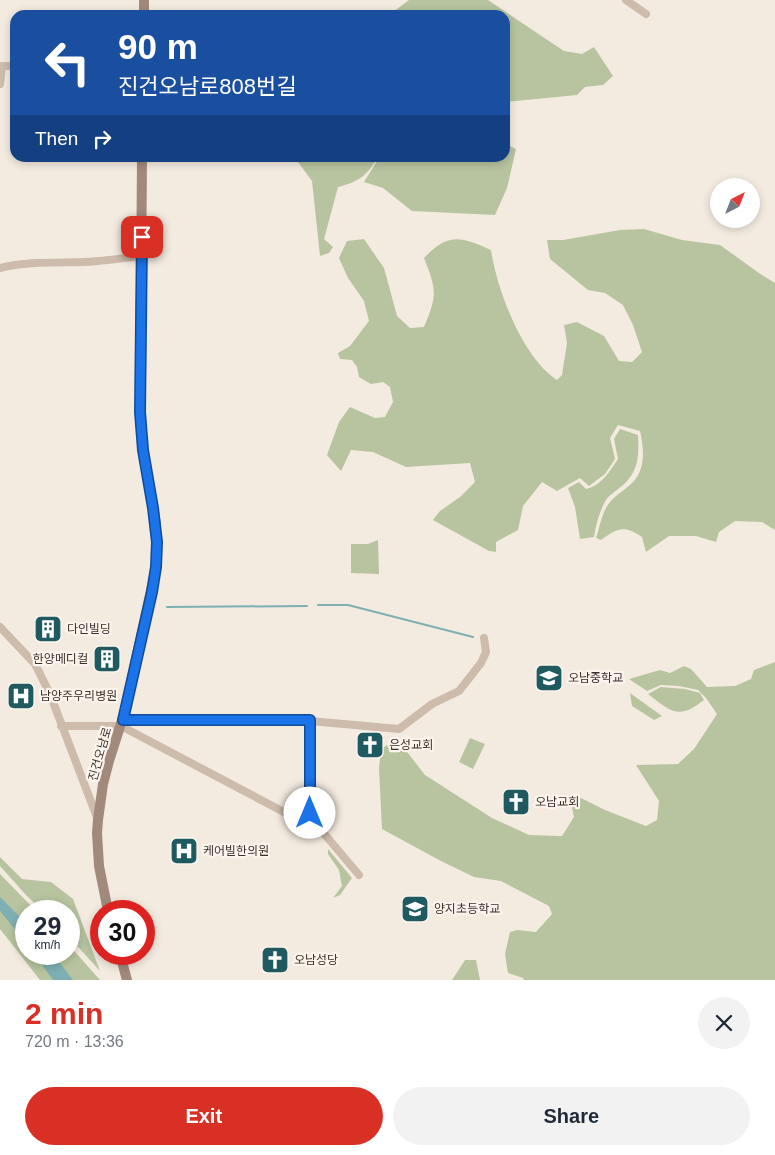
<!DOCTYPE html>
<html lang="en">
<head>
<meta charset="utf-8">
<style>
  :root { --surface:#fff; --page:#f2f2f3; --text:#1f2937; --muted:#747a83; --accent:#d93025 }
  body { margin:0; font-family:Arial,"Noto Sans KR",sans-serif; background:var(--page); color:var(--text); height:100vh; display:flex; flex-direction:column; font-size:19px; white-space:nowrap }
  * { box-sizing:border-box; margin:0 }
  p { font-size:16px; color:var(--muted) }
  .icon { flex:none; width:28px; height:28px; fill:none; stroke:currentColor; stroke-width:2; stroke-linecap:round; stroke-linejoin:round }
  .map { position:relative; height:980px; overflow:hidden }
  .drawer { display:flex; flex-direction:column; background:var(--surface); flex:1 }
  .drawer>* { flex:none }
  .guide { position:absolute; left:10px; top:10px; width:500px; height:152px; border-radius:15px; box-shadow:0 2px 8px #0003; background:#1a4fa0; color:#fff; overflow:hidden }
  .needle { width:32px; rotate:42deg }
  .fabs { position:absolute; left:710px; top:178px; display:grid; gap:10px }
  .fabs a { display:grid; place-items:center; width:50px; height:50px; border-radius:50%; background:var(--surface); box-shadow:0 2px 8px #0003; font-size:25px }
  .speed { position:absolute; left:15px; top:900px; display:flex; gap:10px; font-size:25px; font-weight:700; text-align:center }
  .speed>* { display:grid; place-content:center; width:65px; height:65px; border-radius:50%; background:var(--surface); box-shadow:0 2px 8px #0003; line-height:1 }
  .speed small { font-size:12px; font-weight:400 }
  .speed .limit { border:8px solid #d22; background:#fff; color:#111 }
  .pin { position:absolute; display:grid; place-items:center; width:42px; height:42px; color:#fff; margin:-21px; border-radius:10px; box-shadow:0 2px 8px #0006 }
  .me { position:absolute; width:55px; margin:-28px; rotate:0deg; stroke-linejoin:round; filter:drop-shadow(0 0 4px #0008) }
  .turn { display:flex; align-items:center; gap:18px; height:105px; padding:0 25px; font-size:22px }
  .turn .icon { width:65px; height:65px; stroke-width:2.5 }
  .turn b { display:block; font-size:35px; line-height:42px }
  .then { display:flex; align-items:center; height:48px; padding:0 25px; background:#0003; gap:10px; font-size:19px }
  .round { display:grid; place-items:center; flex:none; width:52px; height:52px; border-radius:26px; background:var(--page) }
  .headline { display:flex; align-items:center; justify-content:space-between; height:85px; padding:0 25px }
  h1 { font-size:30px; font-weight:600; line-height:38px; color:var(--accent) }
  .primary-button { display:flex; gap:10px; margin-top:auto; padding:10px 25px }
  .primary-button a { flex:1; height:58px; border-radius:30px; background:var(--accent); color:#fff; font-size:20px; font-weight:600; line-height:58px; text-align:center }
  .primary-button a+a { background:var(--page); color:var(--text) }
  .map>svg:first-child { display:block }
  .green { fill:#b7c49f }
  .water { fill:#7eb0b3 }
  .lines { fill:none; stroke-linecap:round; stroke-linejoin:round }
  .stream { stroke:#7eb0b3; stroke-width:2 }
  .street { stroke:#cdbbab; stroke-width:8 }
  .secondary { stroke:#a18a7c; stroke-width:10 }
  .route-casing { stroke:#114b97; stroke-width:12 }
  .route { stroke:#1a73e8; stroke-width:9 }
  .labels { text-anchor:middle; stroke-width:4.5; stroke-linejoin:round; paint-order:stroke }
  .poi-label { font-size:12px; fill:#3b302a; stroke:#fbf5ed; text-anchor:start }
  .street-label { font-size:12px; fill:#3b302a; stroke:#fbf5ed }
</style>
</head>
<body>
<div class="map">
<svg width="775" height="980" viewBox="0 0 775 980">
  <rect width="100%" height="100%" fill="#f4ebe0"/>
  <path class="green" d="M409,0H488L564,51L582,54L594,47L613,76L603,85L585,87L577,95L505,102V15H389Z
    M505,144L516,149L507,188L495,215L412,211L383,188L364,182L379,158H505Z
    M295,158H377C367,176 358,182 338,187L324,239L333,247L329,253L320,256L312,181Z
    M644,229L682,240L720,245L759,273L775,283V530L762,522L735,521L719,532L716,542L696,536H669L646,552L642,537C624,525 618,528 601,540L596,538C600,526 602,511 611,501C617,494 625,490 632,483C646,470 644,448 640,431L618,425L610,438L615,459L605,474L589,486L580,478L557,491L542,482L523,506L518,530L496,542V552L489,551L433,520L440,511L460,497L475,482L470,463L406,467L373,452L351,450L341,471L327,455L339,422L350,407L375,418L385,417L393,402L390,387L383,382L371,384L359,377L357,367L352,360L340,359L338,353L350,346L369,321L364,301L348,278L339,258L347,241L364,239L384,268L397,316L410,328L424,327C437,296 437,290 424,258C449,232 461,237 491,250C497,290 522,357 557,380L562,375L567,343L564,325L577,322L604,336L619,361L632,362L642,352L633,325L623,305L605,293L588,290L550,259L547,240H563L620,230Z
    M620,429L638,435C639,454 639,471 623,485C618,490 610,494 606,500C599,512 596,525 594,537L580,539L575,507L568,488L579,482L586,489C601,486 610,471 618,459L614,439Z
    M378,540L379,574L351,573V544H368Z
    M775,662V980H524L523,978L508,973L505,954L510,932L517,930L536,932L552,914L549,906L501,881L474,877L441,861L382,829L379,768L381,749L397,739L425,775L492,818L529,835L562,836L574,817L570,798L577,796L605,810L646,826L657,820L659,801L636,765L678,764L694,749L717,714L706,698L698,690L679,686L661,685L647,691L629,679L660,670L670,673L684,666L691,669L707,687L735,686L751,679L754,670Z
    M661,687L685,689L700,693L704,700C679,720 671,712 648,694Z
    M630,693L662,716L654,720L632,706Z
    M470,738L485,744L473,769L459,762Z
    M328,849L352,878L340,895L333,898L342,886L339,870L328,854Z
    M0,857L22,879L51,882L73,899L100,971L69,937V911H43L26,895L0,866Z
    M0,874L36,911H26V954H69V945L100,980H40L0,929Z
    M465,960H476L480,980H452Z"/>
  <path class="water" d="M0,897L26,923V943L0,911Z
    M34,954H53L73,980H53Z"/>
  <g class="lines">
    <path class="stream" d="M318,605H348L473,637
      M167,607L307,606"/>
    <path class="street" d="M626,0L646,14
      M0,66H15
      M0,84L2,66
      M0,268C28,261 57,263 86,262C105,261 123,258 141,256
      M0,627L35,664L50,694L98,820
      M123,720L310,721L399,729L432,704L459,691L481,663L486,652L484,638
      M310,721V813L315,823L359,875
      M61,726H121L301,821"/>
    <path class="secondary" d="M144,15V0
      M108,911L99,866L97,833L98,820L103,784L109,761L124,714L156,567V524L143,450L140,412L142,158
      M120,954L127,980"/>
  </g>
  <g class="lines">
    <defs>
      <path id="route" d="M142,237L140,412L143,450L153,508L157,542L156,567L152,592L123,720H310V813"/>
    </defs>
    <use href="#route" class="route-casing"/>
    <use href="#route" class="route"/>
  </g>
  <defs>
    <symbol id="building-square" viewBox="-11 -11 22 22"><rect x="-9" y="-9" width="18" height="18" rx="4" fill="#1e5a5f" stroke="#fbf5ed"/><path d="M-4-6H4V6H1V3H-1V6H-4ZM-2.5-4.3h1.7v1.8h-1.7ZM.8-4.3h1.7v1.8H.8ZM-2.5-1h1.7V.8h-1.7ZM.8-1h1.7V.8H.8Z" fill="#fff"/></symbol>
    <symbol id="school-square" viewBox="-11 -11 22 22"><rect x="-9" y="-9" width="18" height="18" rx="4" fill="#1e5a5f" stroke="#fbf5ed"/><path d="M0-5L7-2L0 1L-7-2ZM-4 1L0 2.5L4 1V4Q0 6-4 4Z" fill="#fff"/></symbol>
    <symbol id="hospital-square" viewBox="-11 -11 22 22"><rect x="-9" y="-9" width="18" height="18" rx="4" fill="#1e5a5f" stroke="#fbf5ed"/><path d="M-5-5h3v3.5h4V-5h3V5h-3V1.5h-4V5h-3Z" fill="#fff"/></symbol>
    <symbol id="church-square" viewBox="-11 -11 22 22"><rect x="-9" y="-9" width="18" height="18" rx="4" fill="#1e5a5f" stroke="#fbf5ed"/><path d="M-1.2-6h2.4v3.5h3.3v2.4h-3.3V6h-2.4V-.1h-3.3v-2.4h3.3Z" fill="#fff"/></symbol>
  </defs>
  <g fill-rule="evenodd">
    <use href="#building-square" x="32" y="613" width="32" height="32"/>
    <use href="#building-square" x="91" y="643" width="32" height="32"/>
    <use href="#school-square" x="533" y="662" width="32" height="32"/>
    <use href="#hospital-square" x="5" y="680" width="32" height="32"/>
    <use href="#church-square" x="354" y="729" width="32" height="32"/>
    <use href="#church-square" x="500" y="786" width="32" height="32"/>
    <use href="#hospital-square" x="168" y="835" width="32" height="32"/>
    <use href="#school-square" x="399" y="893" width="32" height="32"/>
    <use href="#church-square" x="259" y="944" width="32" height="32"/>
  </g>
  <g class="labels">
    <g class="poi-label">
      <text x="67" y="633">다인빌딩</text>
      <text x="88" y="663" text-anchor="end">한양메디컬</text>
      <text x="568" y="682">오남중학교</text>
      <text x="40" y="700">남양주우리병원</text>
      <text x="389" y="749">은성교회</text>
      <text x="535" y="806">오남교회</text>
      <text x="203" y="855">케어빌한의원</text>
      <text x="434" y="913">양지초등학교</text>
      <text x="294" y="964">오남성당</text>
    </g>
    <g class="street-label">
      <text transform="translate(100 754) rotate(-74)" y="4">진건오남로</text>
    </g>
  </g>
</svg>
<div class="fabs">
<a><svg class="needle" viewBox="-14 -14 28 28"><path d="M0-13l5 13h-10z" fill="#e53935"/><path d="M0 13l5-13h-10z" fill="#747a83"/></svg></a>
</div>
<div class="speed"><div>29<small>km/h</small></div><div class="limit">30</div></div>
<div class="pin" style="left:142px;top:237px;background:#d93025"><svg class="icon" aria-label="arrive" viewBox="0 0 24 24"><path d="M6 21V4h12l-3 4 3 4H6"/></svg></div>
<svg class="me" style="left:310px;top:813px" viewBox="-20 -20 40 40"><circle r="19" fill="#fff"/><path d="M0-13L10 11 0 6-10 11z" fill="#1a73e8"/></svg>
<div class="guide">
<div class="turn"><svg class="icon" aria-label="left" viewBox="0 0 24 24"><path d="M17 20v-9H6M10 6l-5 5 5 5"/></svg><div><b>90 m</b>진건오남로808번길</div></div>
<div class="then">Then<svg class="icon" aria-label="right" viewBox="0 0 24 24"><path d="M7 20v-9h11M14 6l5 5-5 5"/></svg></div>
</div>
</div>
<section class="drawer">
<div class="headline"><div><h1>2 min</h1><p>720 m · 13:36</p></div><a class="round"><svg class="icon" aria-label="close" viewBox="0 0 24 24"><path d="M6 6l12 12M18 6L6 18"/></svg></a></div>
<div class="primary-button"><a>Exit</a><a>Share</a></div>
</section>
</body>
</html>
